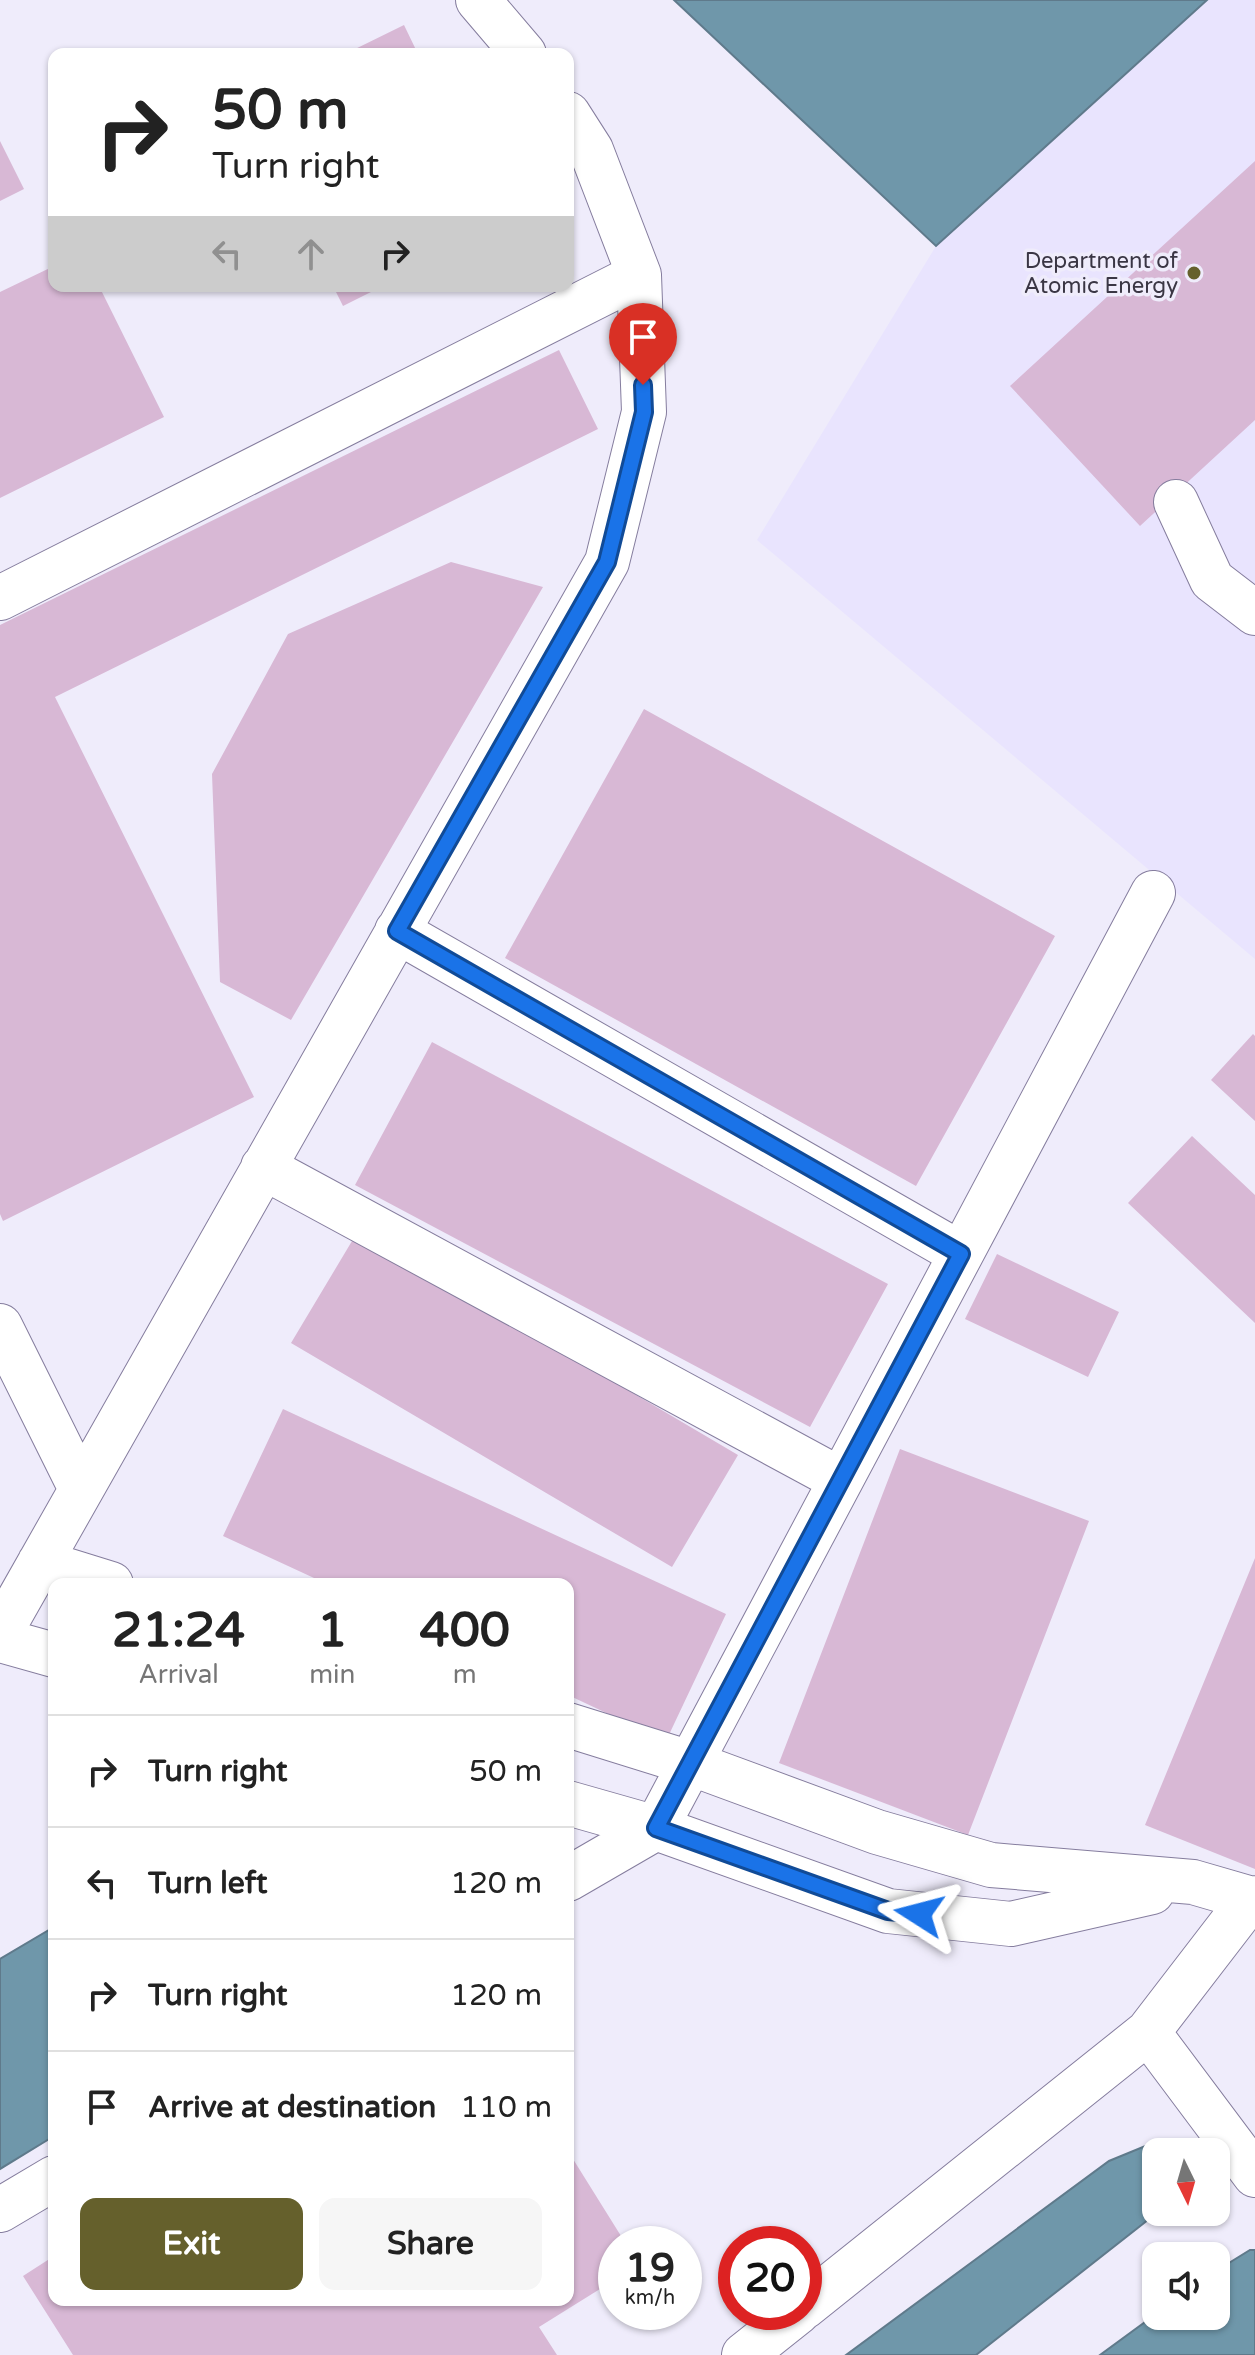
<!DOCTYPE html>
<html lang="en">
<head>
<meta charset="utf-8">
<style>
  :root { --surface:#fff; --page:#f6f6f6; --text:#222; --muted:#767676; --line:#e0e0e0; --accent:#65602c }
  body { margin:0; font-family:"Varela Round",sans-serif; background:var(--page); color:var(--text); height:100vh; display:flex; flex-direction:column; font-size:30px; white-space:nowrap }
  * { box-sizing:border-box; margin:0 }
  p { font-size:26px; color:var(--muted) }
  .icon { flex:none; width:44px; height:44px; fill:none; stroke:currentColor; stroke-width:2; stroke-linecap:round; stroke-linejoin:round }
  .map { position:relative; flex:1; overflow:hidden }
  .side { position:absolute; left:48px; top:1578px; width:526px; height:728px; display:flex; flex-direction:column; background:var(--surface); border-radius:16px; box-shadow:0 2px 6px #0004 }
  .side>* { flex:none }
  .top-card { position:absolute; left:48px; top:48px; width:526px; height:244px; border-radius:16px; box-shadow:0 2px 6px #0004; background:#fff; color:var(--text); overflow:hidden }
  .needle { width:52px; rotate:175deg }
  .controls { position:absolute; left:1142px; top:2138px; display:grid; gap:16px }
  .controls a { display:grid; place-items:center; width:88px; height:88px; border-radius:16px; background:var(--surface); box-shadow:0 2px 6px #0004; font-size:40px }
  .speed { position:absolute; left:598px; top:2226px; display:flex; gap:16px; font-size:40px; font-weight:700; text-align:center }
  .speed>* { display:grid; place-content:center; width:104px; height:104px; border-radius:50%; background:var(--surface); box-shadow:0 2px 6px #0004; line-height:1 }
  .speed small { font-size:20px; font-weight:400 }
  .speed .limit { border:12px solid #d22; background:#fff; color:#111 }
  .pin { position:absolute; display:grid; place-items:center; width:68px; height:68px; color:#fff; margin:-82px -34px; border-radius:50% 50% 50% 0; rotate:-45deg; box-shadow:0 0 8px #0007 }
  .pin .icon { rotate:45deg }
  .me { position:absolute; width:88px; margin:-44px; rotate:279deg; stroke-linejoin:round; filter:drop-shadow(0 0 6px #0008) }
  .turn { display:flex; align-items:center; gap:28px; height:168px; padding:0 32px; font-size:36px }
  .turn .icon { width:104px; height:104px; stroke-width:2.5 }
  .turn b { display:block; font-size:56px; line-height:68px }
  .lanes { display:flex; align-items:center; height:76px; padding:0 32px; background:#0003; justify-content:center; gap:40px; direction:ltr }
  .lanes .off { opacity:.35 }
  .eta { display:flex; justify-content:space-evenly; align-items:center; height:136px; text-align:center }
  .eta b { font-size:48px; font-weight:700; line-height:56px }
  .action { display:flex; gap:16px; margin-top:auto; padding:16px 32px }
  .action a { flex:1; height:92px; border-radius:16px; background:var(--accent); color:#fff; font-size:32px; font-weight:700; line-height:92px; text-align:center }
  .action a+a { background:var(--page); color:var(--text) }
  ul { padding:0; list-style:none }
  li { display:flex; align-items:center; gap:24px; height:112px; padding:0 32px; border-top:2px solid var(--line) }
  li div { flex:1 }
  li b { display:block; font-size:30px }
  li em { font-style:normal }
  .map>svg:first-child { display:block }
  .built { fill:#e9e4fe }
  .water { fill:#6f97aa; stroke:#5f7a8b; stroke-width:2 }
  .building { fill:#d8b8d5 }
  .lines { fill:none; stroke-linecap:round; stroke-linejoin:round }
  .minor-casing { stroke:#857d9e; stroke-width:46 }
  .minor { stroke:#fff; stroke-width:44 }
  .route-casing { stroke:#114b97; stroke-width:20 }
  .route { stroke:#1a73e8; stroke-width:14 }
  .poi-dot { fill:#65602c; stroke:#efecfb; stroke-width:3 }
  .labels { text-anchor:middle; stroke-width:7; stroke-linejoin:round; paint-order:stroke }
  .poi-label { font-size:22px; fill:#3a3644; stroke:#efecfb; text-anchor:end }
</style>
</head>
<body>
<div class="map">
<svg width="1255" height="2355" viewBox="0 0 1255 2355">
  <rect width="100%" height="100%" fill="#efecfb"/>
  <path class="built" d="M1207,0H1255V959L757,540L936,246Z"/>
  <path class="water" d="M674,0H1207L936,246Z
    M54,1927V2136L0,2169V1959Z
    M1155,2142L1177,2146L1183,2152H1156L1158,2212L976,2355H846L1109,2161Z
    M1250,2250H1255V2355H1100L1156,2314L1216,2316V2271Z"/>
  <path class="building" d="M404,25L418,54H345Z
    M0,141L24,189L0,201Z
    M1255,161V420L1140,526L1010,386Z
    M54,266V286H99L164,417L0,498V292Z
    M333,286H383L343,306Z
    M559,350L598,429L55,697L254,1097L3,1221L0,1214V625Z
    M451,562L543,587L291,1020L220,982L212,774L288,634Z
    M644,709L1055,936L916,1186L505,958Z
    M1253,1034L1255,1036V1121L1211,1080Z
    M432,1042L888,1284L810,1427L355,1185Z
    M1192,1136L1255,1195V1323L1128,1203Z
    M358,1231L738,1455L672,1567L291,1343Z
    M997,1254L1119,1312L1088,1377L965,1319Z
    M283,1409L726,1614L666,1741L568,1695V1584H327L223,1536Z
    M900,1449L1089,1521L968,1835L779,1763Z
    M1255,1558V1869L1145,1825Z
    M568,2151L626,2244H616V2279L539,2327L557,2355H73L23,2276L54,2256V2300H568Z"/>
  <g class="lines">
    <defs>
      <path id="minor" d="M478,0L524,54
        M1176,502L1212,580L1255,613
        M0,598L639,275
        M397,931L961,1254
        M263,1167L841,1480
        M0,1326L81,1489
        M40,1562L111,1584
        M0,1633L607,562L644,412L639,275L591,150L568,114
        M0,1640L54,1655
        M568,1725L690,1763L877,1832L991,1865L1193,1882L1255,1900
        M568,1803L656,1828L888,1911L1011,1924L1152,1892
        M568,1879L656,1828L1153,893
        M1148,2032L1255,2175
        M0,2210L54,2178
        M804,2307L1148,2032L1251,1898
        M744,2355L798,2312"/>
    </defs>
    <use href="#minor" class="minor-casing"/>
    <use href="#minor" class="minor"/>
  </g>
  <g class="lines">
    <defs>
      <path id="route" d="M643,385L644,412L607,562L397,931L961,1254L656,1828L888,1911L919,1914"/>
    </defs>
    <use href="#route" class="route-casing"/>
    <use href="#route" class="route"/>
  </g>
  <circle class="poi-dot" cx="1194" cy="273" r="8"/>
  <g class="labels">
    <g class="poi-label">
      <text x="1178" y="268">Department of<tspan x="1178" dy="25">Atomic Energy</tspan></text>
    </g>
  </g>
</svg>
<div class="controls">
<a><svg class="needle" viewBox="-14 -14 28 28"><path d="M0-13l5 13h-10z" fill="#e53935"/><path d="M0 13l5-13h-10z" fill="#767676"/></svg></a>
<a><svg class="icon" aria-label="sound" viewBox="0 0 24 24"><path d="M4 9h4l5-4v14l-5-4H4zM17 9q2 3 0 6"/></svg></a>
</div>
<div class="speed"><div>19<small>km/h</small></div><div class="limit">20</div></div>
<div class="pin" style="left:643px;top:385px;background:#d93025"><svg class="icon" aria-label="arrive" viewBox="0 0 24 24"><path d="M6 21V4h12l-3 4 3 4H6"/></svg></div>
<svg class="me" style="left:919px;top:1914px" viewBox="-20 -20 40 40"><path d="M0-17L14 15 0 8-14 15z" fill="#1a73e8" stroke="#fff" stroke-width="4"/></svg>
<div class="top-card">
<div class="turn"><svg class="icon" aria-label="right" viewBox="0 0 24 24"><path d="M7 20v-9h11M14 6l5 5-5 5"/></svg><div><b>50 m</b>Turn right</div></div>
<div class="lanes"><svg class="icon off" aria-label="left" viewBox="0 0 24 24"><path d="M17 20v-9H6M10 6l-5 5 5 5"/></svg><svg class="icon off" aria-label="ahead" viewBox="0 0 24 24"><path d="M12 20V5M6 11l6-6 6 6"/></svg><svg class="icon" aria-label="right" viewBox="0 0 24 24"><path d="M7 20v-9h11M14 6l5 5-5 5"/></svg></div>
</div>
<section class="side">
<div class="eta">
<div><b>21:24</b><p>Arrival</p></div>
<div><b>1</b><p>min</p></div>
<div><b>400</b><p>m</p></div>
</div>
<ul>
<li><svg class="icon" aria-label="right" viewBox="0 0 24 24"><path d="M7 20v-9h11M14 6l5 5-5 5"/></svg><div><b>Turn right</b></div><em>50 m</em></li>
<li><svg class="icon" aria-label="left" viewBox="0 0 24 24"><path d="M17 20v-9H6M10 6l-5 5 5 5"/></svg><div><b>Turn left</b></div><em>120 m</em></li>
<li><svg class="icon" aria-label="right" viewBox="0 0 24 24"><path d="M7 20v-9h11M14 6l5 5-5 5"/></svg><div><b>Turn right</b></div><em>120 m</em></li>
<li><svg class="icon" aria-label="arrive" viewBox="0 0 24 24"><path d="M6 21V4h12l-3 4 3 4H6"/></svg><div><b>Arrive at destination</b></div><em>110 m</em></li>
</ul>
<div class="action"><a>Exit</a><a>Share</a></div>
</section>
</div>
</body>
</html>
